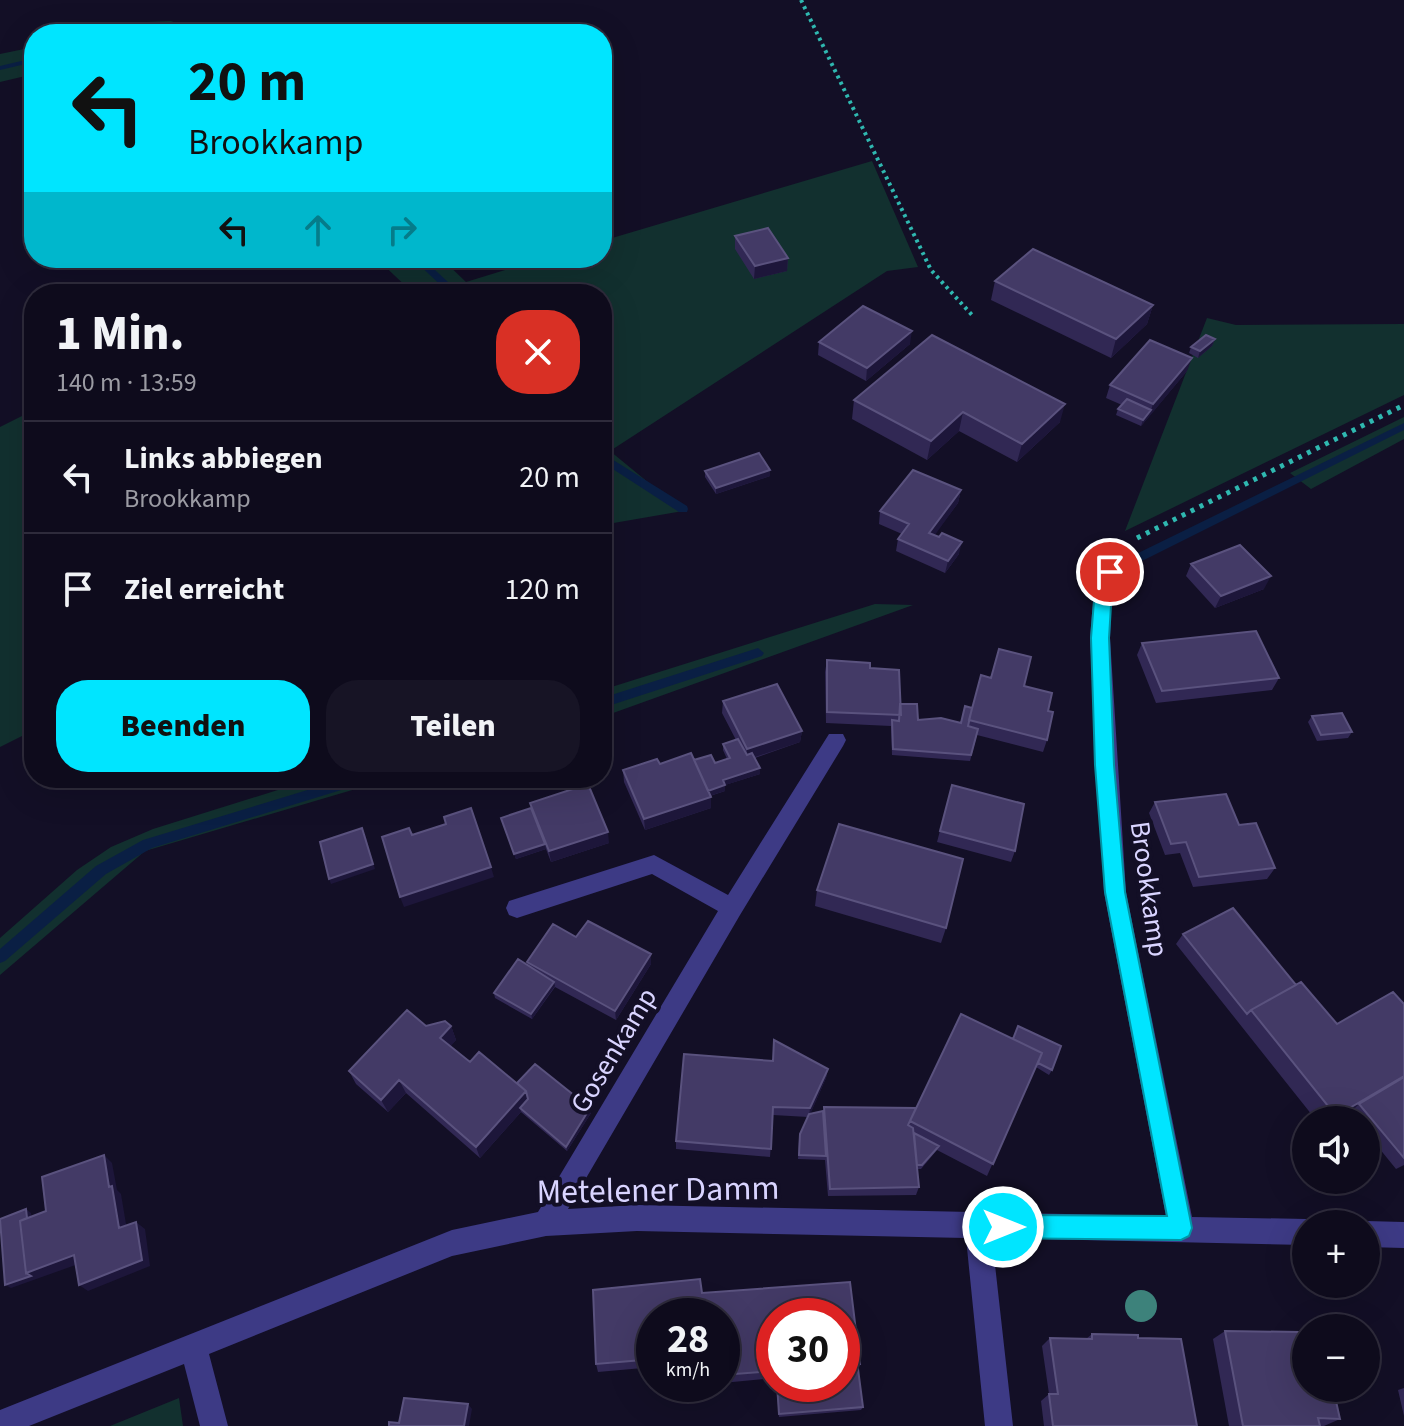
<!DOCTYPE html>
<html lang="de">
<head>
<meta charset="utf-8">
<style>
  :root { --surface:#0e0b1c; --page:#171425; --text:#f1f3f6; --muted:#9b9ba3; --line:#2e2b3b; --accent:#00e5ff }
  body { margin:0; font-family:"Source Sans 3",sans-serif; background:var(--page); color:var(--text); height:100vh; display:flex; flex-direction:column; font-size:30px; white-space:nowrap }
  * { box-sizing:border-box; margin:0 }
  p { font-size:26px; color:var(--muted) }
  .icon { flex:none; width:44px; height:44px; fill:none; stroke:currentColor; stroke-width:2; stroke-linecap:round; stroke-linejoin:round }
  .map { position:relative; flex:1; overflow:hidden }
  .side { position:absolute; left:24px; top:284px; width:588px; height:504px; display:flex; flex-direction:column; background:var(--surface); border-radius:32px; box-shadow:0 8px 32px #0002,0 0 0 2px var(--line) }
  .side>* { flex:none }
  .guide { position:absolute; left:24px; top:24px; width:588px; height:244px; border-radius:32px; box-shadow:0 8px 32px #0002,0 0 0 2px var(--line); background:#00e5ff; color:#111; overflow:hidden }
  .controls { position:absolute; left:1292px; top:1106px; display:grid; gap:16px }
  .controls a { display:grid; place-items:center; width:88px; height:88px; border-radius:50%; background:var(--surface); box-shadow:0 8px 32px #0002,0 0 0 2px var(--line); font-size:40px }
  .speed { position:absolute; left:636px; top:1298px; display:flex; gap:16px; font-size:40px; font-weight:700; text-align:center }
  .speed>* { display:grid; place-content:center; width:104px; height:104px; border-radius:50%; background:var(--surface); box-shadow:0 8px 32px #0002,0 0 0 2px var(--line); line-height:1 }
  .speed small { font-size:20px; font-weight:400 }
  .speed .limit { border:12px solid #d22; background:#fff; color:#111 }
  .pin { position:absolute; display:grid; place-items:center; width:68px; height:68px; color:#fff; margin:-34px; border:4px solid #fff; border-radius:50%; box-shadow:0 2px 8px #0007 }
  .me { position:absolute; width:88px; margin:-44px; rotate:90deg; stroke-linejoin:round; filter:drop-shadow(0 0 6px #0008) }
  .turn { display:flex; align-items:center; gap:28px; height:168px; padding:0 32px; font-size:36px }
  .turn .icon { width:104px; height:104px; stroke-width:2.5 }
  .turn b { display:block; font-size:56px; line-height:68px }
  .lanes { display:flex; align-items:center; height:76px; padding:0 32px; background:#0003; justify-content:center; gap:40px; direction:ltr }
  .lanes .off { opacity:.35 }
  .round { display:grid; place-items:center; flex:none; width:84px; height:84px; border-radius:32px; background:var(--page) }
  .headline { display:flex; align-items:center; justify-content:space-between; height:136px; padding:0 32px }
  h1 { font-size:48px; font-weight:800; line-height:60px }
  .primary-button { display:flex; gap:16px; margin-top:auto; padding:16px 32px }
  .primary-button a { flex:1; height:92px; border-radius:32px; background:var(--accent); color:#111; font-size:32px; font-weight:800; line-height:92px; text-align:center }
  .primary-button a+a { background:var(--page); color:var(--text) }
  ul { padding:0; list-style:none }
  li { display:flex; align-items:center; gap:24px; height:112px; padding:0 32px; border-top:2px solid var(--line) }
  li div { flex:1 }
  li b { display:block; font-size:30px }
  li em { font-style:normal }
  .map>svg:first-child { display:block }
  .green { fill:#12302f }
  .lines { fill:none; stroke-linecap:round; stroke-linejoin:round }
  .stream { fill:#0a1f44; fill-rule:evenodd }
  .path-far1 { stroke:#2fb8b0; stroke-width:4; stroke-dasharray:3 4; stroke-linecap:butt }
  .path { stroke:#2fb8b0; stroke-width:5; stroke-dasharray:4 6; stroke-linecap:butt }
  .minor { fill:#3d3a85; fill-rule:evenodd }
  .tree { fill:#3d827b }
  .wall { fill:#312854 }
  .shaded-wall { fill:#1d163a }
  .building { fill:#433a66; stroke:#5a527e; stroke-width:2 }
  .route { fill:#00e5ff; stroke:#0095a6; stroke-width:2 }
  .labels { text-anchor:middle; stroke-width:8; stroke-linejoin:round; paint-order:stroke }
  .street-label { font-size:28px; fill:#d9d4ff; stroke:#130f26 }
  .near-street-label { font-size:34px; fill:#d9d4ff; stroke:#130f26 }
</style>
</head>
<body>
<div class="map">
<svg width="1404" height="1426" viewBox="0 0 1404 1426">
  <rect width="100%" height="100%" fill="#130f26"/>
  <path class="green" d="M171,21L204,34H91L146,22Z
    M34,47V74L0,82V54Z
    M872,161L918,267L887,271L610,451L683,511L602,525V294H407L412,292L376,258H441L466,282L544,258H602V241Z
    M1207,318L1236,325L1404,324V395L1125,531Z
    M34,410V730L0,747V427Z
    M1404,417V439L1311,489L1290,473Z
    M875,604L913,605L602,717V690Z
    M316,778H393L145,851L0,975V938L77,870L111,847L153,829Z
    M179,1398L183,1426H110Z"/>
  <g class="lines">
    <path class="stream" d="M34,58V62L0,70V66Z
      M412,258H422L461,294H450Z
      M1404,423V430L1136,564L1132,565L1126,561L1128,558Z
      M602,453L687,506L688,509L687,512H679L602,462Z
      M758,648L764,653L762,656L602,708V698Z
      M347,778H370L368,782L364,783L152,848L106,874L5,961L0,963V949L96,866L143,840Z"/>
    <path class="path-far1" d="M801,0L931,270L972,315"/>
    <path class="path" d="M1137,538L1404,405"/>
    <path class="minor" d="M1116,548L1125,555L1112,589L1110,638L1126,892L1192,1217L1306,1219L1315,1224H1306V1245L992,1238L1013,1426H985L966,1238L637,1231L546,1236L452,1256L209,1354L228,1426H200L184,1364L29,1426H0V1410L452,1230L538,1212L718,911L652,874L517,918L509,915L506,908L509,901L654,855L728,895L829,734H843L846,740L843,746L740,915L568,1209L637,1205L1166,1216L1104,892L1090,638L1094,589L1107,555Z
      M1366,1221L1404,1222V1248L1366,1247V1224H1359Z"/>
  </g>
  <circle class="tree" cx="1141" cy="1306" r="16"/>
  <path class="wall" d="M735,236L788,258L787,271L754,279L735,249Z
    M995,281L1153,305L1147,324L1111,358L991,300Z
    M1215,339L1212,346L1198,358L1189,353L1191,347Z
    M819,342L910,344L866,381L818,355Z
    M1187,371L1141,426L1116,415L1118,409L1122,405L1106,398L1110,385Z
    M854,400L1060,422L1017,462L959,431L927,460L852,419Z
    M705,471L770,476L716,494L705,477Z
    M961,490L958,503L934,535L959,554L945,573L896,551L898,539L902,534L879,524L880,511Z
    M1191,564L1264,589L1215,608L1186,576Z
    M1142,643L1279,678L1272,690L1156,703L1137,655Z
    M827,660L870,668L900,704L918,720L961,723L972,708L1024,686L1048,711L1047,740L1043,752L977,735L970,761L892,755L891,726L826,723L825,672Z
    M723,701L802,731L800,742L755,758L760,774L725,785V791L710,796L711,808L645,830L624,782L623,770L660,764L694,760L715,763L727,759L723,750V744L736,740L722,713Z
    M1312,716L1352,732L1348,738L1317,741L1308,722Z
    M952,785L1015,851L1011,862L937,842Z
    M1155,802L1239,825L1275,868L1267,879L1193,887L1180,853L1165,855L1149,813Z
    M530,803L609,843L551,862L546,849L516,859L501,818L531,808Z
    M817,890L946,928L941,943L815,906Z
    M1183,934L1296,985L1337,1024L1404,1004V1165L1396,1169L1366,1132V1120H1356L1350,1113L1337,1120H1316L1176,944Z
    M576,937L651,964L616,1020L555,987L532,1019L495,998L494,993L527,965V962Z
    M961,1014L1052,1070L1049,1075L1036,1067L987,1176L937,1150L921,1169H917L919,1187L916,1195L828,1196L825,1160L798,1159L799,1138L808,1117L773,1115L770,1157L676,1149V1141L828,1069L826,1078L810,1114L823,1111L824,1107L916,1108Z
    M426,1026H451L456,1040L450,1046L470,1062L517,1083L591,1113L567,1151L521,1112L480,1158L406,1093L388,1112L356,1084L349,1071Z
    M700,1279L702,1293L850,1282L860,1364L858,1369L863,1407L861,1410L779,1417L776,1384H842V1316H774V1378L722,1383V1316H654V1367L598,1372L596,1364L593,1290Z
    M1225,1331L1306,1388L1340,1419L1324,1426H1229L1213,1339Z
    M1092,1334L1138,1338L1197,1426H1044L1041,1401L1049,1394L1042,1346L1050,1338L1086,1339Z
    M672,1384H706L672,1387Z
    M1404,1388V1416L1398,1390Z"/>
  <path class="shaded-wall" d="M788,258L787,271L754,279L755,266Z
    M1153,305L1147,324L1111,358L1116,339Z
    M912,331L910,344L866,381L867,368Z
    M1215,339L1212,346L1198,358L1200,351Z
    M1192,358L1187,371L1149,417L1153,404Z
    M1065,404L1060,422L1017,462L1022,444Z
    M1151,410L1149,417L1141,426L1143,420Z
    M963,412L959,431L927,460L931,441Z
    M770,470V476L716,494V488Z
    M961,490L958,503L927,546L929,533Z
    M962,542L959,554L945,573L948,561Z
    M1271,576L1264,589L1215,608L1221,596Z
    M802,731L800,742L746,760L747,749Z
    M760,768V774L722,786L723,780Z
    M725,785V791L706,797V792Z
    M711,797V808L645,830L644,819Z
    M608,832L609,843L551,862L549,851Z
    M365,834L375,869L331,884L329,879Z
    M545,844L546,849L516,859L514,854Z
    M491,867L494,877L404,907L400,897Z
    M651,954V964L616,1020L615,1011Z
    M554,982L555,986L532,1019L531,1014Z
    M451,1026L456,1040L446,1052L440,1038Z
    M828,1069L826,1078L809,1117L810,1108Z
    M1404,1076L1359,1104L1350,1113L1337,1120H1332L1336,1116Z
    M399,1080L406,1093L388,1112L381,1100Z
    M526,1091L529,1103L520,1108L521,1112L480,1158L476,1147Z
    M590,1108L591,1113L567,1151L566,1147Z
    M104,1155L112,1163L117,1190L121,1194L128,1236L119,1228L109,1187Z
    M26,1209L31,1213L36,1269L74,1255L84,1262L11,1288L5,1285L26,1273Z
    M136,1222L145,1229L150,1266L88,1291L79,1285Z
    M468,1404L472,1409L469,1426H464Z"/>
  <path class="building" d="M768,228L788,258L755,266L735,236Z
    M1033,249L1153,305L1116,339L995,281Z
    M863,306L912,331L867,368L819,342Z
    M932,335L1065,404L1022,444L963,412L931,441L854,400Z
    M1206,335L1215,339L1200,351L1191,347Z
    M1150,340L1192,358L1153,404L1110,385Z
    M1127,399L1151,410L1143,420L1118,409Z
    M759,453L770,470L716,488L705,471Z
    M913,470L961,490L929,533L939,537L942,533L962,542L948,561L898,539L909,524L880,511Z
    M1240,545L1271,576L1221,596L1191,564Z
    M1256,631L1279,678L1162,691L1142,643Z
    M999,649L1031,657L1024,686L1052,693L1048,711L1053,712L1047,740L969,720L981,675L991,678Z
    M827,660L870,663V668L899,670L901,715L827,712Z
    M777,684L802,731L747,749L723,701Z
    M900,704H917L918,720L941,718L961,723L965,706L972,708L968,726L978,729L971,755L893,749L892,720L899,721Z
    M1342,713L1352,732L1321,735L1312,716Z
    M738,739L747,755L752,753L760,768L723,780L725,785L708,791L694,760L711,755L715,763L730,758L723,744Z
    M691,753L711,797L644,819L623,770L657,759L660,764Z
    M588,784L608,832L549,851L530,803Z
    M952,785L1024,804L1015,851L940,831Z
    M1226,794L1239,825L1256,823L1275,868L1199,877L1186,842L1171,844L1155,802Z
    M471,808L491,867L400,897L382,837L409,828L412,835L446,824L444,817Z
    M531,808L545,844L514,854L501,818Z
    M839,824L963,859L946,928L817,890Z
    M362,828L373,864L329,879L320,842Z
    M1233,908L1296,985L1251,1010L1247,1014L1183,934Z
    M588,921L651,954L615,1011L527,962L553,924L576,937Z
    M518,959L554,982L531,1014L494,993Z
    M1301,982L1337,1024L1393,992L1404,1004V1076L1336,1116L1251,1010Z
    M407,1010L426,1026L445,1021L451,1026L440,1038L470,1062L479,1052L526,1091L476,1147L399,1080L381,1100L349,1071Z
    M961,1014L1042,1053L993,1164L910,1121Z
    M1018,1026L1061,1046L1052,1070L1038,1063L1042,1053L1013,1039Z
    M774,1040L828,1069L810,1108L773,1107L771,1149L676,1141L684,1054L773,1061Z
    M535,1064L590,1108L566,1147L520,1108L528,1099L526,1091L517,1083Z
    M1404,1077V1158L1359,1104Z
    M824,1107L916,1108L908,1125L913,1128L919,1187L830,1189Z
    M823,1111L826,1156L799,1155L800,1134L809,1114Z
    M914,1133L939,1146L922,1165H917Z
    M104,1155L109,1187L112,1186L119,1228L136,1222L142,1260L79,1285L74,1255L26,1273L20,1221L46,1211L42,1177Z
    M26,1209L27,1218L20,1221L26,1273L31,1276L5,1285L0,1219Z
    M700,1279L702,1293L850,1282L860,1364L842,1365V1316H774V1371L722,1375V1316H654V1359L596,1364L593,1290Z
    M1225,1331L1299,1332L1306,1365V1388H1333L1340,1419L1318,1418L1320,1426H1243Z
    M1092,1334L1138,1335V1338L1181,1339L1197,1426H1053L1049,1394H1058L1050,1338L1092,1339Z
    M858,1369L863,1407L779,1414L777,1384H842V1370Z
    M404,1398L468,1404L464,1426H389V1422L399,1423Z"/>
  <path class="route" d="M1110,566L1118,572L1112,589L1109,638L1114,765L1125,892L1192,1228L1189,1236L1181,1240L1003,1238L994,1235L991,1227L994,1218L1003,1215L1167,1216L1105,892L1095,765L1091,638L1095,589L1104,568Z"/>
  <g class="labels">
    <g class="street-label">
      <text transform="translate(1150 889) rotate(82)" y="10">Brookkamp</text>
      <text transform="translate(613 1050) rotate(-59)" y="10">Gosenkamp</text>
    </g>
    <g class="near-street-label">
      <text transform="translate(658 1189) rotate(-1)" y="12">Metelener Damm</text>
    </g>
  </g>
</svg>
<div class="controls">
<a><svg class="icon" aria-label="sound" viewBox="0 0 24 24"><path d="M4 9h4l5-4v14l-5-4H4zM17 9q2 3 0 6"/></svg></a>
<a>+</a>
<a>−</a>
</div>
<div class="speed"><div>28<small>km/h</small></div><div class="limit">30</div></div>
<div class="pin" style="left:1110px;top:572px;background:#d93025"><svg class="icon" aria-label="arrive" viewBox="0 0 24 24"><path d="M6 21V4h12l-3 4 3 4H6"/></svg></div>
<svg class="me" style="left:1003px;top:1227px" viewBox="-20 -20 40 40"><circle r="17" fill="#00e5ff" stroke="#fff" stroke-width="3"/><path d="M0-11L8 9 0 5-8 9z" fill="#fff"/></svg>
<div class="guide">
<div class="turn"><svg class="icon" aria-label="left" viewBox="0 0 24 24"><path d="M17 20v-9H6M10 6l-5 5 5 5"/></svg><div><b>20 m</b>Brookkamp</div></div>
<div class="lanes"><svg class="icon" aria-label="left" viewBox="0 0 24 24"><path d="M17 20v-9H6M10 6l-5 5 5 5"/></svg><svg class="icon off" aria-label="ahead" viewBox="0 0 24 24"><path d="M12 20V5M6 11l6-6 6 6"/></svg><svg class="icon off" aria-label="right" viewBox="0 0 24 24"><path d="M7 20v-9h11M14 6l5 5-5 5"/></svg></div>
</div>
<section class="side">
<div class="headline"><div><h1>1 Min.</h1><p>140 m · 13:59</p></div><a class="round" style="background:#d93025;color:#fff"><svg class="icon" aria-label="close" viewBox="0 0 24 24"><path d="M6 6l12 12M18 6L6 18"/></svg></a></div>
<ul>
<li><svg class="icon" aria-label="left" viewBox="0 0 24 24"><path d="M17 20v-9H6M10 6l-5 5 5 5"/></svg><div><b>Links abbiegen</b><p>Brookkamp</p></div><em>20 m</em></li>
<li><svg class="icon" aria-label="arrive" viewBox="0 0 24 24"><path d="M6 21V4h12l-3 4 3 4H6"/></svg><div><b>Ziel erreicht</b></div><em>120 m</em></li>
</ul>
<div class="primary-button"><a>Beenden</a><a>Teilen</a></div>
</section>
</div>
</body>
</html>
